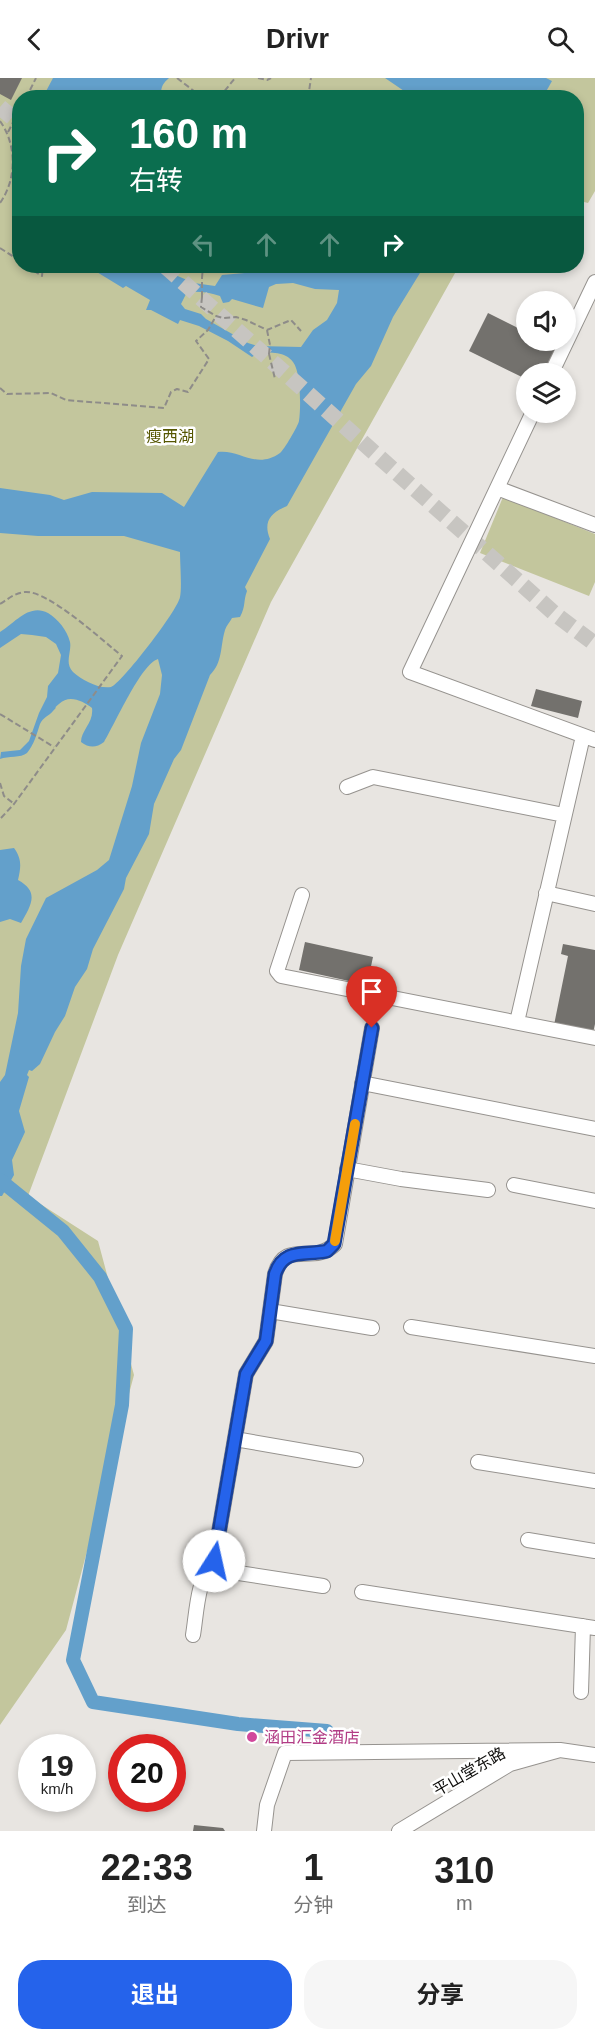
<!DOCTYPE html>
<html lang="zh">
<head>
<meta charset="utf-8">
<style>
  :root { --surface:#fff; --page:#f6f6f6; --text:#222; --muted:#767676; --accent:#2563eb }
  body { margin:0; font-family:Helvetica,"Noto Sans SC",sans-serif; background:var(--page); color:var(--text); height:100vh; display:flex; flex-direction:column; font-size:22px; white-space:nowrap }
  * { box-sizing:border-box; margin:0 }
  p { font-size:20px; color:var(--muted) }
  .icon { flex:none; width:33px; height:33px; fill:none; stroke:currentColor; stroke-width:2; stroke-linecap:round; stroke-linejoin:round }
  .map { position:relative; height:1753px; overflow:hidden }
  .sheet { display:flex; flex-direction:column; background:var(--surface); flex:1 }
  .sheet>* { flex:none }
  .guide { position:absolute; left:12px; top:12px; width:572px; height:183px; border-radius:24px; box-shadow:0 3px 9px #0003; background:#0b6e4f; color:#fff; overflow:hidden }
  .controls { position:absolute; left:516px; top:213px; display:grid; gap:12px }
  .controls a { display:grid; place-items:center; width:60px; height:60px; border-radius:50%; background:var(--surface); box-shadow:0 3px 9px #0003; font-size:30px }
  .speed { position:absolute; left:18px; top:1656px; display:flex; gap:12px; font-size:30px; font-weight:700; text-align:center }
  .speed>* { display:grid; place-content:center; width:78px; height:78px; border-radius:50%; background:var(--surface); box-shadow:0 3px 9px #0003; line-height:1 }
  .speed small { font-size:15px; font-weight:400 }
  .speed .limit { border:9px solid #d22; background:#fff; color:#111 }
  .pin { position:absolute; display:grid; place-items:center; width:51px; height:51px; color:#fff; margin:-62px -26px; border-radius:50% 50% 50% 0; rotate:-45deg; box-shadow:0 0 6px #0007 }
  .pin .icon { rotate:45deg }
  .me { position:absolute; width:66px; margin:-33px; rotate:10deg; stroke-linejoin:round; filter:drop-shadow(0 0 4px #0008) }
  .turn { display:flex; align-items:center; gap:21px; height:126px; padding:0 18px; font-size:27px }
  .turn .icon { width:78px; height:78px; stroke-width:2.5 }
  .turn b { display:block; font-size:42px; line-height:51px }
  .lanes { display:flex; align-items:center; height:57px; padding:0 18px; background:#0003; justify-content:center; gap:30px; direction:ltr }
  .lanes .off { opacity:.35 }
  .eta { display:flex; justify-content:space-evenly; align-items:center; height:102px; text-align:center }
  .eta b { font-size:36px; font-weight:700; line-height:42px }
  .button { display:flex; gap:12px; margin-top:auto; padding:12px 18px }
  .button a { flex:1; height:69px; border-radius:24px; background:var(--accent); color:#fff; font-size:24px; font-weight:700; line-height:69px; text-align:center }
  .button a+a { background:var(--page); color:var(--text) }
  header { display:flex; justify-content:space-between; align-items:center; height:78px; padding:0 18px; background:var(--surface); font-size:27px; font-weight:700 }
  .map>svg:first-child { display:block }
  .green { fill:#c3c69d }
  .water { fill:#63a0cb; fill-rule:evenodd }
  .lines { fill:none; stroke-linecap:round; stroke-linejoin:round }
  .canal { stroke:#63a0cb; stroke-width:14 }
  .building { fill:#73716d }
  .major-tunnel { stroke:#c7c5c1; stroke-width:16; stroke-dasharray:16 8; stroke-linecap:butt }
  .minor-casing { stroke:#96938f; stroke-width:16 }
  .path { stroke:#8e8c89; stroke-width:2; stroke-dasharray:6 3; stroke-linecap:butt }
  .minor { stroke:#fff; stroke-width:14 }
  .path-bridge { stroke:#8e8c89; stroke-width:2; stroke-dasharray:6 3; stroke-linecap:butt }
  .route-casing { stroke:#184099; stroke-width:15 }
  .route { stroke:#2563eb; stroke-width:10 }
  .slow { stroke:#f59e0b; stroke-width:10 }
  .hotel-dot { fill:#d1479c; stroke:#fff; stroke-width:2 }
  .labels { text-anchor:middle; stroke-width:5; stroke-linejoin:round; paint-order:stroke }
  .park-label { font-size:16px; fill:#555600; stroke:#fff }
  .hotel-label { font-size:16px; fill:#b23c85; stroke:#fff; text-anchor:start }
  .street-label { font-size:16px; fill:#0e0d0b; stroke:#fff }
</style>
</head>
<body>
<header><svg class="icon" aria-label="back" viewBox="0 0 24 24"><path d="M15 5l-7 7 7 7"/></svg>Drivr<svg class="icon" aria-label="search" viewBox="0 0 24 24"><circle cx="10" cy="10" r="6"/><path d="M15 15l6 6"/></svg></header>
<div class="map">
<svg width="595" height="1753" viewBox="0 0 595 1753">
  <rect width="100%" height="100%" fill="#e8e5e1"/>
  <path class="green" d="M0,0H595V113L588,125L576,122V20H20V188H459L271,524L118,877L28,1118L98,1163L134,1297L66,1552L0,1647Z
    M503,419L595,456V504L589,518L480,475Z"/>
  <path class="water" d="M53,0H169C162,6 160,11 162,19H43Z
    M385,0H546L552,3L543,19L406,20L407,15Z
    M87,188H165L166,193L194,205L215,208L222,197L321,188H417L420,195L393,239L371,288L356,306L287,428C270,435 263,444 270,461L245,509L247,513C243,524 246,527 240,539L232,540C230,544 226,548 225,552C220,569 223,584 210,597L181,672L174,681L154,726L149,756L126,800L124,811L93,871L87,891L75,909L65,938L55,954L40,986L32,993L29,992L27,997L29,999L19,1033L25,1054L12,1082L14,1097L2,1118H0V1004L5,997L18,935L21,888L26,861L46,820L97,792L109,782L132,708L141,665L160,616L162,597L158,581C141,586 115,646 104,664C96,670 89,670 81,664C81,652 94,645 92,630C83,623 69,616 59,626C52,632 59,627 53,633C49,638 43,639 40,646C37,655 34,667 27,675C21,680 8,678 0,681L1,674L20,672L29,663L39,635L47,619L48,608L58,595L61,577L56,566L46,559L32,557L21,556L0,570V554C15,545 29,525 48,535C58,541 67,552 70,564C72,574 64,585 73,594C82,602 98,611 111,609C121,606 178,532 180,519C182,510 180,485 180,474L124,458H38L0,455V410L50,417L64,422L92,414L162,415L184,429L218,374C240,371 256,392 280,375C284,372 298,348 299,343C301,331 301,294 293,284C285,273 271,275 259,274L252,279L228,263L199,248L180,242L178,246L151,232H146L150,222L126,208L123,210ZM293,205L315,211L339,212L337,225L327,242L313,252L301,269L258,268L248,265L206,241L201,236L185,231L181,226L187,214C198,213 210,214 220,218L223,225L229,224L232,221L263,230L269,209L276,206Z
    M14,770C22,781 21,789 18,802C40,814 31,827 21,845L10,841L0,844V772Z"/>
  <g class="lines">
    <path class="canal" d="M0,1102L63,1153L100,1199L126,1251L122,1327L73,1582L93,1624L238,1646L327,1653"/>
  </g>
  <path class="building" d="M0,0H22L11,22L0,16Z
    M488,235L526,254V262H544L556,269L542,296H526V301L469,273Z
    M536,611L582,623L578,640L531,628Z
    M305,864L373,879L367,907L299,892Z
    M563,866L595,872V946L593,955L554,947L568,878L561,876Z
    M194,1747L223,1750L225,1753H193Z"/>
  <g class="lines">
    <path class="major-tunnel" d="M0,29L20,46
      M165,188L555,536L595,566"/>
    <defs>
      <path id="minor" d="M551,296L595,204
        M533,334L410,594L595,662
        M497,410L595,447
        M347,709L373,699L564,737
        M546,815L595,826
        M302,817L277,893L281,898L595,960
        M517,944L583,658
        M362,1005L595,1051
        M347,1091L401,1101L488,1112
        M514,1107L595,1123
        M270,1233L372,1250
        M411,1249L595,1278
        M235,1361L356,1382
        M478,1384L595,1403
        M528,1462L595,1473
        M214,1483L232,1494L323,1508
        M362,1514L595,1550
        M193,1557C197,1532 197,1502 214,1483L246,1296L266,1263L275,1196C286,1160 313,1188 335,1166L372,950
        M581,1614L583,1548
        M264,1753L267,1727L285,1675L560,1672
        M399,1753L510,1686L560,1672L595,1677"/>
    </defs>
    <use href="#minor" class="minor-casing"/>
    <path class="path" d="M177,0L203,20
      M258,0L267,2L271,0
      M26,20L36,0
      M219,20L235,0
      M308,20L311,0
      M0,43C17,67 17,101 0,125
      M8,54L20,31
      M0,170L20,183
      M26,188L42,198L43,188
      M202,200L203,188
      M202,219L201,229L216,238L223,240L236,239L246,242L267,252L291,242L301,253
      M267,252L270,267
      M269,276L275,301
      M0,310L7,316L51,315L66,322L164,330L171,314L177,311L188,314L209,281L196,263L208,252L216,238
      M0,526C8,521 15,515 25,514C48,512 103,563 122,578L14,726L0,741
      M0,636L54,669
      M0,705L4,718L13,725"/>
    <use href="#minor" class="minor"/>
    <path class="path-bridge" d="M202,219V200
      M269,276L270,267"/>
  </g>
  <g class="lines">
    <defs>
      <path id="route" d="M214,1483L246,1296L266,1263L275,1196C284,1169 305,1178 327,1173L334,1166L372,950"/>
    </defs>
    <use href="#route" class="route-casing"/>
    <use href="#route" class="route"/>
    <path class="slow" d="M335,1163L355,1046"/>
  </g>
  <circle class="hotel-dot" cx="252" cy="1659" r="6"/>
  <g class="labels">
    <g class="park-label">
      <text x="170" y="364">瘦西湖</text>
    </g>
    <g class="hotel-label">
      <text x="264" y="1665">涵田汇金酒店</text>
    </g>
    <g class="street-label">
      <text transform="translate(469 1693) rotate(-30)" y="6">平山堂东路</text>
    </g>
  </g>
</svg>
<div class="controls">
<a><svg class="icon" aria-label="sound" viewBox="0 0 24 24"><path d="M4 9h4l5-4v14l-5-4H4zM17 9q2 3 0 6"/></svg></a>
<a><svg class="icon" aria-label="layers" viewBox="0 0 24 24"><path d="M12 4l9 5-9 5-9-5zM3 14l9 5 9-5"/></svg></a>
</div>
<div class="speed"><div>19<small>km/h</small></div><div class="limit">20</div></div>
<div class="pin" style="left:372px;top:950px;background:#d93025"><svg class="icon" aria-label="arrive" viewBox="0 0 24 24"><path d="M6 21V4h12l-3 4 3 4H6"/></svg></div>
<svg class="me" style="left:214px;top:1483px" viewBox="-20 -20 40 40"><circle r="19" fill="#fff"/><path d="M0-13L10 11 0 6-10 11z" fill="#2563eb"/></svg>
<div class="guide">
<div class="turn"><svg class="icon" aria-label="right" viewBox="0 0 24 24"><path d="M7 20v-9h11M14 6l5 5-5 5"/></svg><div><b>160 m</b>右转</div></div>
<div class="lanes"><svg class="icon off" aria-label="left" viewBox="0 0 24 24"><path d="M17 20v-9H6M10 6l-5 5 5 5"/></svg><svg class="icon off" aria-label="ahead" viewBox="0 0 24 24"><path d="M12 20V5M6 11l6-6 6 6"/></svg><svg class="icon off" aria-label="ahead" viewBox="0 0 24 24"><path d="M12 20V5M6 11l6-6 6 6"/></svg><svg class="icon" aria-label="right" viewBox="0 0 24 24"><path d="M7 20v-9h11M14 6l5 5-5 5"/></svg></div>
</div>
</div>
<section class="sheet">
<div class="eta">
<div><b>22:33</b><p>到达</p></div>
<div><b>1</b><p>分钟</p></div>
<div><b>310</b><p>m</p></div>
</div>
<div class="button"><a>退出</a><a>分享</a></div>
</section>
</body>
</html>
